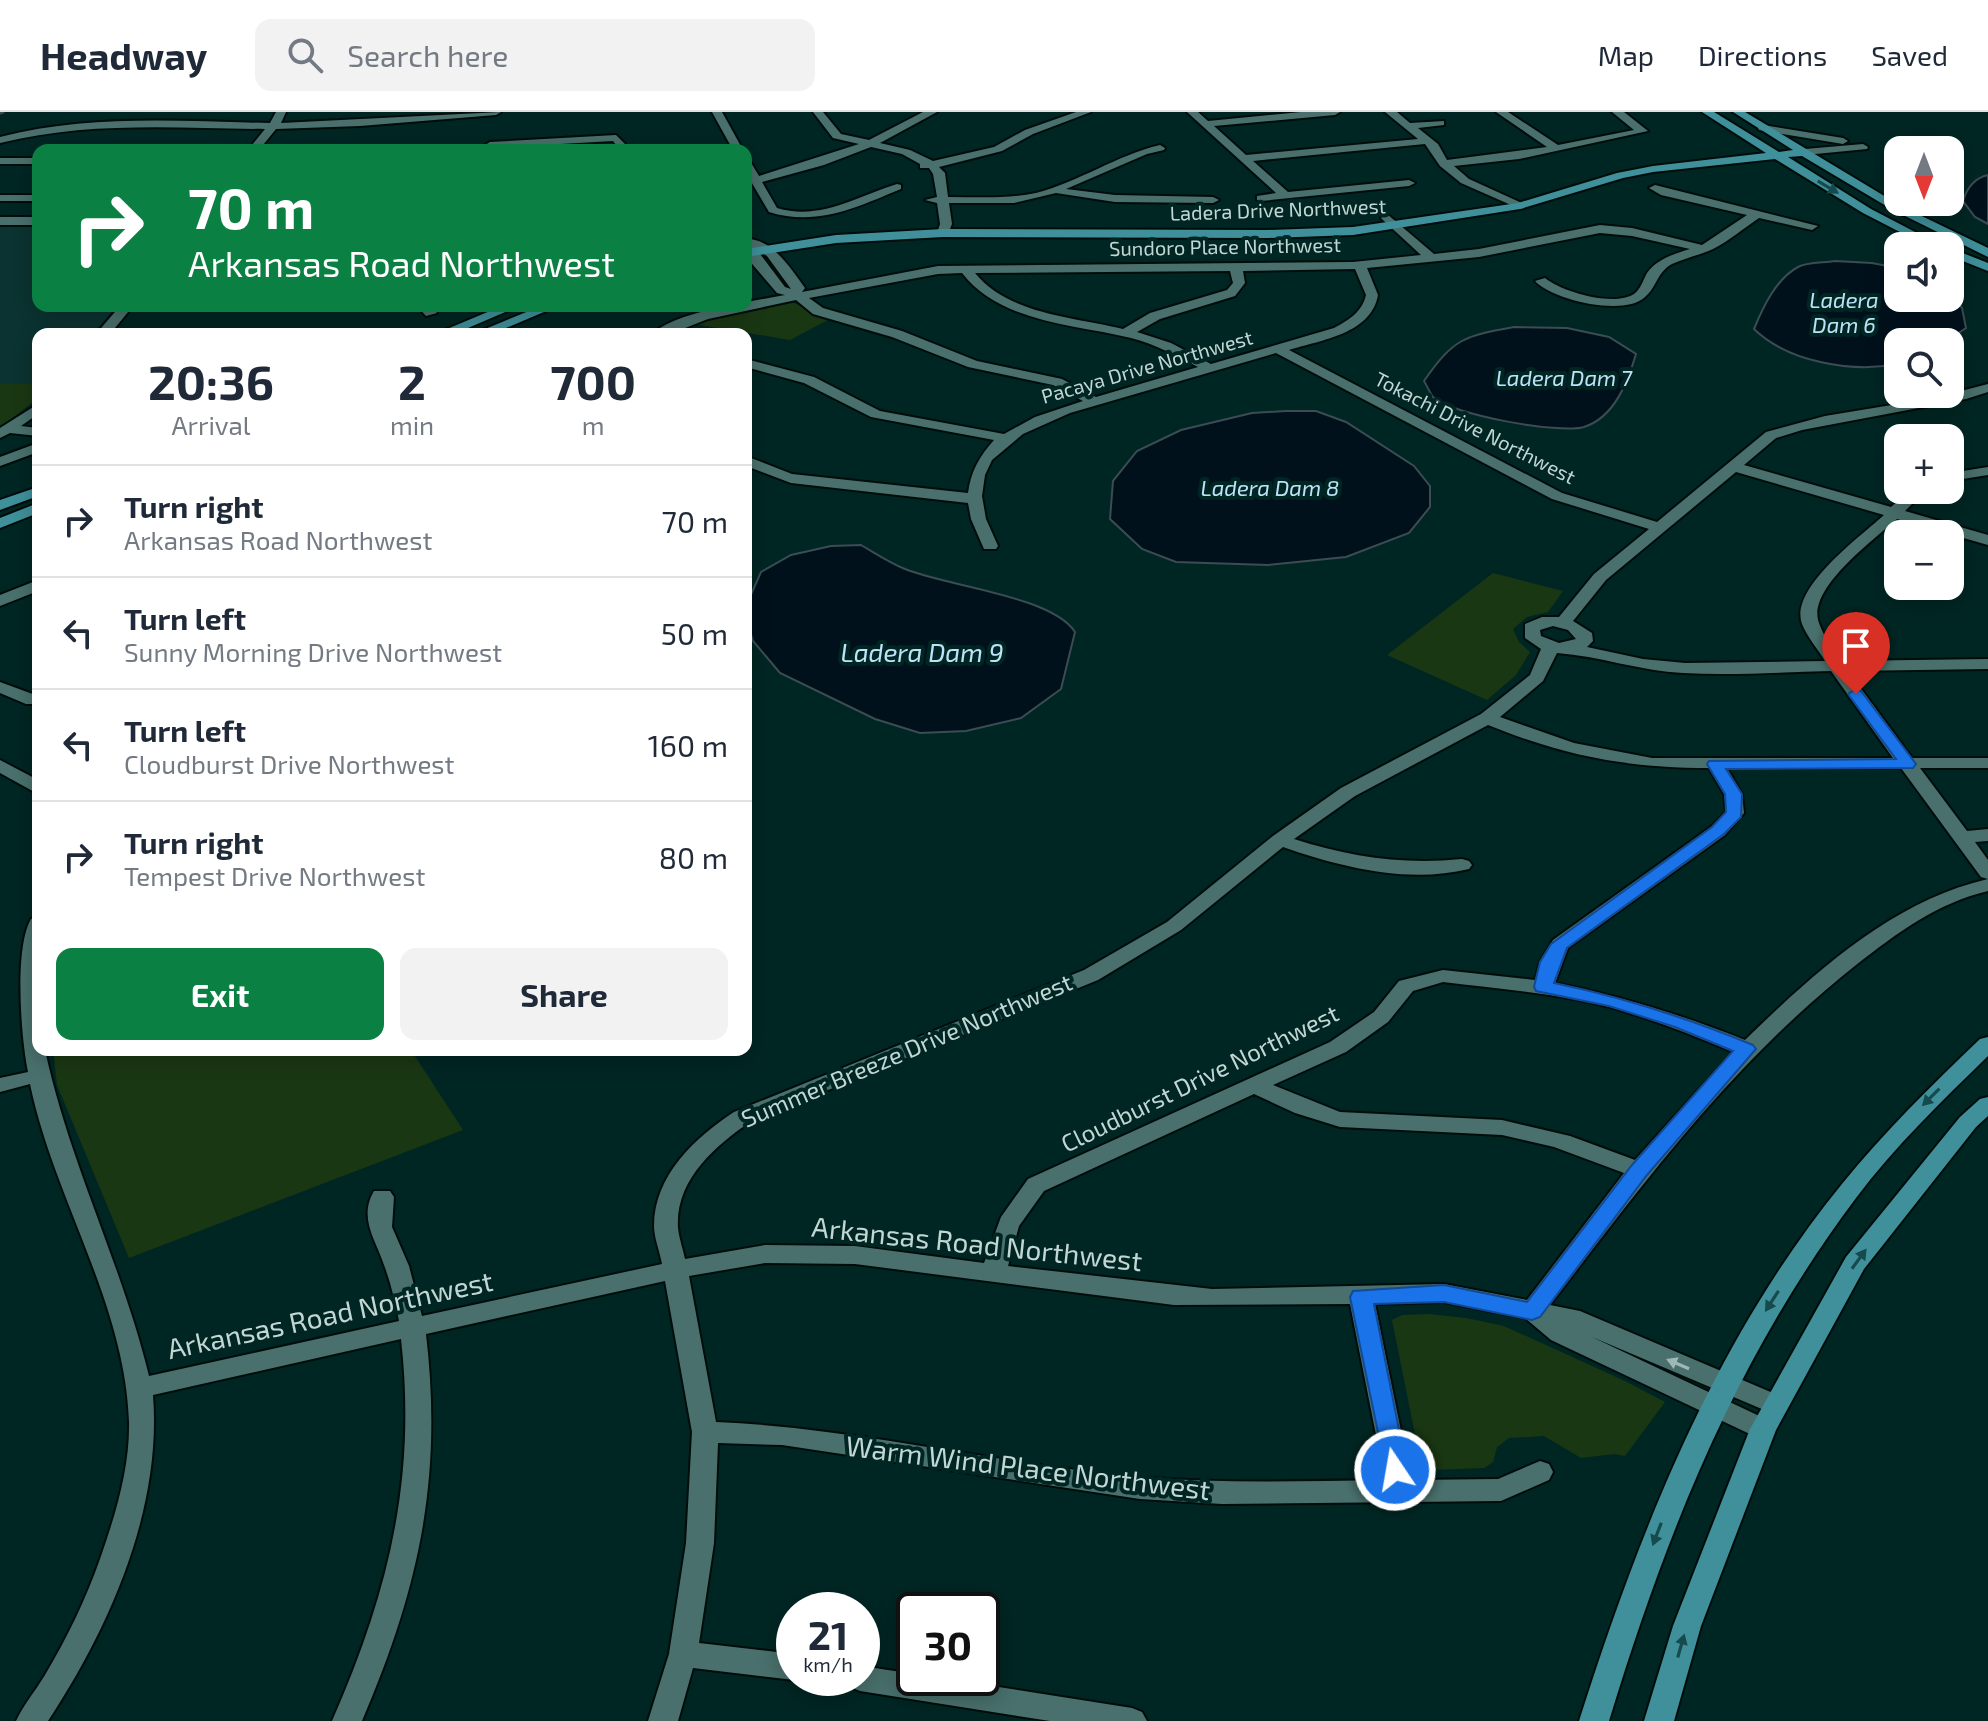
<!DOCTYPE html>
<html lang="en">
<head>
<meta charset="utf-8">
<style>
  :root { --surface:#fff; --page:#f2f2f3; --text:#1f2937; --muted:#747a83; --line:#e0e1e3; --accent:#0b8043 }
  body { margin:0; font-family:"Exo 2",sans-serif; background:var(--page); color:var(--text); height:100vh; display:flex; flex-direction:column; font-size:30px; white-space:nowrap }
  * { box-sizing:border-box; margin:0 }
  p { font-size:26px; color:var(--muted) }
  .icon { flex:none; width:44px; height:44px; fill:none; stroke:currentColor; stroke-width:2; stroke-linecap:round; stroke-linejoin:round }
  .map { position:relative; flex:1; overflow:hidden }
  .side { position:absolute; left:32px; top:216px; width:720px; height:728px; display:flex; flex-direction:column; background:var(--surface); border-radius:16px; box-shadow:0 4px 20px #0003 }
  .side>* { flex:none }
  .guide { position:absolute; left:32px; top:32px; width:720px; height:168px; border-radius:16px; box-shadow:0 4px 20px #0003; background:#0b8043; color:#fff; overflow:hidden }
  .needle { width:52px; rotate:180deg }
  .controls { position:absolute; left:1884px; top:24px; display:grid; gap:16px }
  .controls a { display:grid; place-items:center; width:80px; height:80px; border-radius:16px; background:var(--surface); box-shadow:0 4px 20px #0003; font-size:40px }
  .speed { position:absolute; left:776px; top:1480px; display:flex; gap:16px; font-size:40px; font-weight:700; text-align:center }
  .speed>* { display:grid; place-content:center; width:104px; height:104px; border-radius:50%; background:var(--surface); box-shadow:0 4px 20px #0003; line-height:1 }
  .speed small { font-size:20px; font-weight:400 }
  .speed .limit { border:4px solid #111; border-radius:12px; background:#fff; color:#111 }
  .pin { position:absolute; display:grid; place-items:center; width:68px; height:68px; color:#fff; margin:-82px -34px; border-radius:50% 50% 50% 0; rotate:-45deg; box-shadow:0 0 8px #0007 }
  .pin .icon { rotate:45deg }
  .me { position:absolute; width:88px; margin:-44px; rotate:348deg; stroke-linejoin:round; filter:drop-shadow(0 0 6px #0008) }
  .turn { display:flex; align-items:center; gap:28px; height:168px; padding:0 24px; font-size:36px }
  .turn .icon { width:104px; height:104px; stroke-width:2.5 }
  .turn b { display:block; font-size:56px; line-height:68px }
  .eta { display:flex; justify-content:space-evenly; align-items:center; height:136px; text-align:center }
  .eta b { font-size:48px; font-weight:700; line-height:56px }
  .button { display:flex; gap:16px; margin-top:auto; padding:16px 24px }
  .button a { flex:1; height:92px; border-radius:16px; background:var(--accent); color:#fff; font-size:32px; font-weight:700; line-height:92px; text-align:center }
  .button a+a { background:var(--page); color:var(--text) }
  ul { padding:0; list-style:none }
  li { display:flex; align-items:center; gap:24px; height:112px; padding:0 24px; border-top:2px solid var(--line) }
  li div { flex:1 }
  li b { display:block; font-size:30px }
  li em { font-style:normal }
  header { display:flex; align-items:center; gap:48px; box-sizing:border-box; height:112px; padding:0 40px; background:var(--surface); border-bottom:2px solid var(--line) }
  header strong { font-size:38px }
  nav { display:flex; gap:44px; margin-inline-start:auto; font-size:28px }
  .search { width:560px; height:72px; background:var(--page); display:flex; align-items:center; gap:20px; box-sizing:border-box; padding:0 28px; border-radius:16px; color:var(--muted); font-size:30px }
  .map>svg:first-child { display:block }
  .built { fill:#0b3331 }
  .green { fill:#1a3713 }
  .water { fill:#01111c; stroke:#3b4c53; stroke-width:2 }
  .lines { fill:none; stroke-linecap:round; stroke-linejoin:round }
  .stream { stroke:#3b4c53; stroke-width:3 }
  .minor-casing { stroke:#000d0b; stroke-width:4 }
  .major-casing { stroke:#000d0b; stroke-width:4 }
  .minor { fill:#49706c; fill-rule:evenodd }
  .major { fill:#3f909a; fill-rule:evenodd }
  .oneway { fill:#164b4d }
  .oneway2 { fill:#9eb8b5 }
  .route { fill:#1a73e8; stroke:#114b97; stroke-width:2 }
  .labels { text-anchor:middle; stroke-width:8; stroke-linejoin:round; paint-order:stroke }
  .far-street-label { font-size:20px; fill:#c2d7d4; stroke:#002623 }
  .far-water-label { font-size:22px; font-style:italic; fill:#c0e2f8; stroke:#002623 }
  .street-label { font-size:24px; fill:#c2d7d4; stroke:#002623 }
  .water-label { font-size:26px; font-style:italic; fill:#c0e2f8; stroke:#002623 }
  .near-street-label { font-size:28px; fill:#c2d7d4; stroke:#002623 }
</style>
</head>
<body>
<header>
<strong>Headway</strong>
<div class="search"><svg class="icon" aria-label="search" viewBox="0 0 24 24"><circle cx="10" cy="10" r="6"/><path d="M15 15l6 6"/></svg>Search here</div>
<nav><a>Map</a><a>Directions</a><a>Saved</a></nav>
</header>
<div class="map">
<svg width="1988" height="1609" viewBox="0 0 1988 1609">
  <rect width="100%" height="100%" fill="#002623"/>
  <path class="built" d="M0,113H38V194H116L93,222H38V272H0Z"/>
  <path class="green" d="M790,189L828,208L790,228L694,212Z
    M0,272H38V286L0,316Z
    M1493,461L1563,479L1548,500L1527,505L1513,517L1519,530L1530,540L1516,563L1487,588L1387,543Z
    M53,938H411L463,1018L129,1146L57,973Z
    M1429,1202L1466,1206L1504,1214L1625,1269L1665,1290L1625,1344L1614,1342L1581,1346L1544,1324L1509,1326L1497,1335L1493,1350L1484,1356L1431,1358L1423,1350L1418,1337L1392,1208L1402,1203Z"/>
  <path class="water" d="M1988,63V112L1975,105L1963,89C1967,76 1974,66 1988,63Z
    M1835,149L1872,151L1898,156V186H1950V182L1962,196L1966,216L1945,230H1898V252C1852,261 1788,250 1754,217C1763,195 1776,167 1798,155C1807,150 1824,151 1835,149Z
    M1514,215L1567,216L1609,225L1636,242C1628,269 1615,305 1584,315C1559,322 1452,303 1433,285C1430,281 1427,274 1424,269C1454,226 1464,224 1514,215Z
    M1286,299H1316L1346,310L1414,354L1430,374V395L1409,421L1346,445L1268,453L1176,450L1142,437L1110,407L1113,369L1137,339L1181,318L1252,301Z
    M861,433C875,441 890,451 905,457C946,474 1052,484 1075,520L1061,577L1021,606L966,619L920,621L875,607L780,561L753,529L746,506V494L761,460L791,443L831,434Z"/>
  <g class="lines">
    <path class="stream" d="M0,1L3,0"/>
    <defs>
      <path id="minor" d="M276,0H286L281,11L501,0L496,3L360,14L276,17L259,38H248L265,17C175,16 88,9 0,31V25C89,2 179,9 270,11Z
        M712,0H722L743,38H733Z
        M813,0H823L841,22L869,28L923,0H937L880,31L910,38L933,49L994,35L1025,18L1076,0H1091L1033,22L1002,39L939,55L945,61L948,85C977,85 1008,87 1036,81C1079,70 1117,43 1160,33L1165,36L1164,38L1147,42L1066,77L1115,83L1213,85L1219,88L1213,91L1115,90L1056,81L1014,91H949L952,112L947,124L943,125L937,121L940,112L937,91L925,88L937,85L933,62L929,56H920V52L902,42L871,35L824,53L762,70L777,96C821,109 857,84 897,72L901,73V77C857,95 817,115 769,100L746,61V48L750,49L759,64L859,32L833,26Z
        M1187,0H1198L1208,9L1301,0H1340L1335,3L1214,14L1246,43L1418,27L1385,0H1397L1410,11L1444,9V13L1418,16L1438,32L1447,48L1547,35L1496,0H1508L1558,33L1634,18L1612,0H1624L1648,19L1519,47L1454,54L1469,67L1524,92V96L1520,97L1461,71L1440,54L1425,32L1253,49L1288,80L1409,68L1415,71L1409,74L1261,89L1257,88V84L1276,81Z
        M1763,13L1843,26L1848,29L1843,32L1759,18L1758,16Z
        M616,23L631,38H620L613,29L490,36L485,33L490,30Z
        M1863,32L1868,35L1867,37L1805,43L1800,40L1805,37Z
        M0,46H38V52H0Z
        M1655,73L1818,114L1812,118L1759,106C1744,116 1729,129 1713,137C1700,143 1685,146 1672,152C1657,160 1657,175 1645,185C1624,205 1552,188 1535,169L1545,166C1562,180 1614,195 1634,182C1641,177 1643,168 1647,161C1657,147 1674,142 1690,137L1632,124L1600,121L1479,145L1367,156L1378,183C1371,222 1321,228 1289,238L1562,381L1657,410L1766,320L1825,304L1934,286L1988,272V280L1966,287L1802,318L1776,326L1744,353L1891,395L1910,378H1926L1905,399L1988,423V433L1897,407C1874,428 1806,477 1819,511C1823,524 1834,537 1841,549L1988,547V557L1848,559L1912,646H1988V656H1920L1967,719L1988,717V729L1975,730L1988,748V767L1981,765L1901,656H1727L1742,682L1744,701L1725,723L1568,836L1555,871C1621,884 1682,903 1745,928C1814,861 1892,789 1988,767V779C1937,791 1897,821 1856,853C1731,952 1646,1068 1550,1193L1580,1199L1785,1286L1789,1293L1785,1300L1776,1303L1592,1225L1772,1310L1776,1317L1772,1324L1763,1327L1754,1324L1551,1228L1525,1206L1444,1190L1375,1192L1411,1368L1498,1367L1540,1349L1549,1352L1553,1360L1549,1368L1501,1389L1222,1392L1140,1387L782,1333L718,1331L714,1431L699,1531L794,1542V1566H798L794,1568L693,1556L678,1609H648L669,1542L686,1431L692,1320L665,1169L426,1222C443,1367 419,1476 362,1609H332C388,1482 417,1367 401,1227L153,1283C162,1397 110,1515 48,1609H16C24,1592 36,1578 45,1563C67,1526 86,1487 100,1447C115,1404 130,1356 129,1310C125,1191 54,1087 30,972L0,980V966L28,960C21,926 14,836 31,807L38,805V938H45C69,1050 122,1153 149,1264L399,1209C395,1190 391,1171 384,1153C376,1128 358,1106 374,1079H390L394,1085L392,1115L409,1154L422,1204L662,1152C660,1140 654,1126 654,1114C654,1063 696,1025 734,1000L1084,858L1167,810L1273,724L1341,676L1481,602L1530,563L1541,537L1525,526V512L1542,505H1559L1594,462L1649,417L1552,387L1276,241L1070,301L1023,322L992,348L985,363L982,384L986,407L998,434L996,437H984L971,407L968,391L791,371L746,354V344L792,362L968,381C971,359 979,345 994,328L871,305L804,271L746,255V247L814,265L880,299L1004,322L1035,305L1083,289L1053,273L968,255L892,225L813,202L796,188L708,207L670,222H651C674,204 717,194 746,194V190L785,183L777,181L747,146L746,127C772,126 791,157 805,176L802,180L938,154L1353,150L1421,143L1383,108L1381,106L1387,102L1434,142L1479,137L1600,113L1632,116L1702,133L1747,103L1661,83L1649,76ZM757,138L767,144L791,177L785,175ZM1355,157L1366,183C1362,200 1349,208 1334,216L1211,252L1171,231L1137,220L1160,207L1235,184L1245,171L1243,159ZM1230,159L1233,171L1227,178L1150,201L1123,217C1075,205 1009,203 975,161ZM962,161C1001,211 1074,212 1131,226C1155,232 1177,244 1198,255L1096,285L1062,267L977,249L902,219L823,196L809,186L938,162ZM1736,360L1884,403C1860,425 1789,476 1802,512C1807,525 1818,537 1825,549L1685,551L1643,547L1587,535L1593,529L1592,521L1573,509L1606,468ZM1553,514L1568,518L1576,527L1559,531L1541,524L1540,518ZM1557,541C1599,544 1640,559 1683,561C1732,564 1782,560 1831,559L1893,646H1652L1574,631L1500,605L1543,569ZM1488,613C1564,644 1627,656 1709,656L1724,682L1726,700L1711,715L1553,828L1540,850L1535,868L1443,858L1399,869L1374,900L1330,930L1028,1067L1001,1105L984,1151L855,1134L765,1133L685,1147C683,1137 679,1126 678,1116C675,1068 715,1034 750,1010L1098,868L1181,818L1283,735C1340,755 1408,772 1469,757L1472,753L1469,749L1462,747C1403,753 1350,745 1294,727L1355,684ZM1443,870C1499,877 1556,881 1610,895C1652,907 1693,923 1733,940L1635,1048L1570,1024L1502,1008L1340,1000L1273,973L1346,940L1388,910L1413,879ZM1254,982L1295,1001L1340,1015L1502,1023L1554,1035L1624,1061L1527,1188L1444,1172L1212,1177L1008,1154L1019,1114L1044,1079ZM765,1151L855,1152L1174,1193L1350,1192L1385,1368C1304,1369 1223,1372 1142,1365C1000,1353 860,1316 716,1310L689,1164Z
        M0,83H38V89H0Z
        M0,105H38V113H0Z
        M120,194H133L110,222H96Z
        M417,194H431L437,201L426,204Z
        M38,292V302L21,314L38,316V324L10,321L0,326V316Z
        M38,331V340L0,354V345Z
        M1988,355V363L1950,369V361Z
        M38,468V479L0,494V483Z
        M0,570L38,584V592H26L0,581Z
        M0,648L38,668V682L0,661Z
        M862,1554L914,1562V1566H941L1132,1596L1142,1600L1147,1609H1050L860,1579L850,1575L845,1566H862Z"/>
      <path id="major" d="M1702,0H1714L1779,40L1793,38L1733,0H1745L1901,94L1988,136V145L1893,98L1802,44L1788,45L1871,97L1942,134H1927L1863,101L1775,47L1653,60L1623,66L1520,97L1353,123L1268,126L943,125L836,131L746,145V137L836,123L943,117L1268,118L1353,115L1518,91L1617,61L1653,54L1766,41Z
        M1950,136L1988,151V159L1950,144Z
        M502,194H519L454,222H435Z
        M541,194H558L492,222H473Z
        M38,375V384L0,398V388Z
        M38,391V401L0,416V406Z
        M1988,925V944C1942,989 1895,1034 1856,1086C1736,1246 1667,1419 1609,1609H1579C1640,1418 1714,1229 1842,1072C1884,1020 1932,973 1980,927Z
        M1988,985V1004L1976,1015L1864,1157L1776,1318L1701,1514L1674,1609H1644L1673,1514L1750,1317L1846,1145L1960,1005L1980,987Z"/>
    </defs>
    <use href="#minor" class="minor-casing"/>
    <use href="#major" class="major-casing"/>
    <use href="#minor" class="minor"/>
    <use href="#major" class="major"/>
  </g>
  <defs><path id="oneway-solid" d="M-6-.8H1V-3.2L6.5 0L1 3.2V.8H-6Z" transform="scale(2)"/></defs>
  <g class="oneway">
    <use href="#oneway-solid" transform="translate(1828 75) rotate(31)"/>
    <use href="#oneway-solid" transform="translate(1931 985) rotate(135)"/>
    <use href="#oneway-solid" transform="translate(1859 1147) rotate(-54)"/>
    <use href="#oneway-solid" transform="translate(1772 1189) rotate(123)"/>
    <use href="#oneway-solid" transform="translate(1657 1422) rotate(111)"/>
    <use href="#oneway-solid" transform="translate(1681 1534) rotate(-74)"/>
  </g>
  <use class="oneway2" href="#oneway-solid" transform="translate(1678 1252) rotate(-157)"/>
  <path class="route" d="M1856,577L1861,579L1913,648L1916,652L1913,656L1726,657L1742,682L1741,705L1724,722L1567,836L1554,871C1623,885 1687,906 1753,933L1756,937L1647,1063L1540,1205L1532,1208L1444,1190L1374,1192L1407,1358L1404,1364L1395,1367L1387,1364L1350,1185L1353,1179L1444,1173L1527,1190L1632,1053L1733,939L1675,915L1609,894L1536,879L1534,875L1540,850L1551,832L1712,715L1726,700L1725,682L1707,652L1709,649L1896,647L1848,582Z"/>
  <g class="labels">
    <g class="far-street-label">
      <text transform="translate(1278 98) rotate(-2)" y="7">Ladera Drive Northwest</text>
      <text transform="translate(1225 135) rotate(-1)" y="7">Sundoro Place Northwest</text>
      <text transform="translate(1147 255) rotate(-16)" y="7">Pacaya Drive Northwest</text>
      <text transform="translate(1475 316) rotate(27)" y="7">Tokachi Drive Northwest</text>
    </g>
    <g class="far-water-label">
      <text x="1844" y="196">Ladera<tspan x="1844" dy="25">Dam 6</tspan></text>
      <text x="1564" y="274">Ladera Dam 7</text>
      <text x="1270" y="384">Ladera Dam 8</text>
    </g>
    <g class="street-label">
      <text transform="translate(907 939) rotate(-23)" y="8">Summer Breeze Drive Northwest</text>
      <text transform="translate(1200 967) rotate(-26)" y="8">Cloudburst Drive Northwest</text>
    </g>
    <g class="water-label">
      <text x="922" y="550">Ladera Dam 9</text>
    </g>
    <g class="near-street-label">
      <text transform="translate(977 1132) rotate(6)" y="10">Arkansas Road Northwest</text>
      <text transform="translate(330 1203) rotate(-12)" y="10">Arkansas Road Northwest</text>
      <text transform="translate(1028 1356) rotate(7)" y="10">Warm Wind Place Northwest</text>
    </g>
  </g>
</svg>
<div class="controls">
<a><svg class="needle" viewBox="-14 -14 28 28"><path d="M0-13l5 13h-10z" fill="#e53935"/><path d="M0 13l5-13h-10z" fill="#747a83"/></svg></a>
<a><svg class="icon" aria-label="sound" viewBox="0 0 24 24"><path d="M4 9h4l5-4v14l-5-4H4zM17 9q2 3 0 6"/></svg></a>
<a><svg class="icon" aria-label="search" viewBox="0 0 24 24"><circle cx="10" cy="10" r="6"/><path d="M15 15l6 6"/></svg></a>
<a>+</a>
<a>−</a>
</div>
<div class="speed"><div>21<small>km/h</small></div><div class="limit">30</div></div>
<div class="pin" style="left:1856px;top:582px;background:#d93025"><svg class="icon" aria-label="arrive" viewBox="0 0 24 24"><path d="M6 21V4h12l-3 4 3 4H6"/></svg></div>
<svg class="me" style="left:1395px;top:1358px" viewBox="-20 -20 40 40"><circle r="17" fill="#1a73e8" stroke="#fff" stroke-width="3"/><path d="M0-11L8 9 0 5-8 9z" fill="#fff"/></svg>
<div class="guide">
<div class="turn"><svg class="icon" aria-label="right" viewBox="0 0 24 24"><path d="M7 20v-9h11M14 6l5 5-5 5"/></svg><div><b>70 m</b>Arkansas Road Northwest</div></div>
</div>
<section class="side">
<div class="eta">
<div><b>20:36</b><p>Arrival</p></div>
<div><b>2</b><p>min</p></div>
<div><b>700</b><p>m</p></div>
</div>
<ul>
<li><svg class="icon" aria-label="right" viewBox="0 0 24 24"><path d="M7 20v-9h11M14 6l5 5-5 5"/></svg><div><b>Turn right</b><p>Arkansas Road Northwest</p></div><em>70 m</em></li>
<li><svg class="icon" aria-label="left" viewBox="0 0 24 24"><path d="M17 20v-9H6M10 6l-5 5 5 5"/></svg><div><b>Turn left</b><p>Sunny Morning Drive Northwest</p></div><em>50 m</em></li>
<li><svg class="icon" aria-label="left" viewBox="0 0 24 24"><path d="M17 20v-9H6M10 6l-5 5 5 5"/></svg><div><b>Turn left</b><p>Cloudburst Drive Northwest</p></div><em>160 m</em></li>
<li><svg class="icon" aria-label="right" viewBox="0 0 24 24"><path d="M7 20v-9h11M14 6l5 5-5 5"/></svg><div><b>Turn right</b><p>Tempest Drive Northwest</p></div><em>80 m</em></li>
</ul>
<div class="button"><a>Exit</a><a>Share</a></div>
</section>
</div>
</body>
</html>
